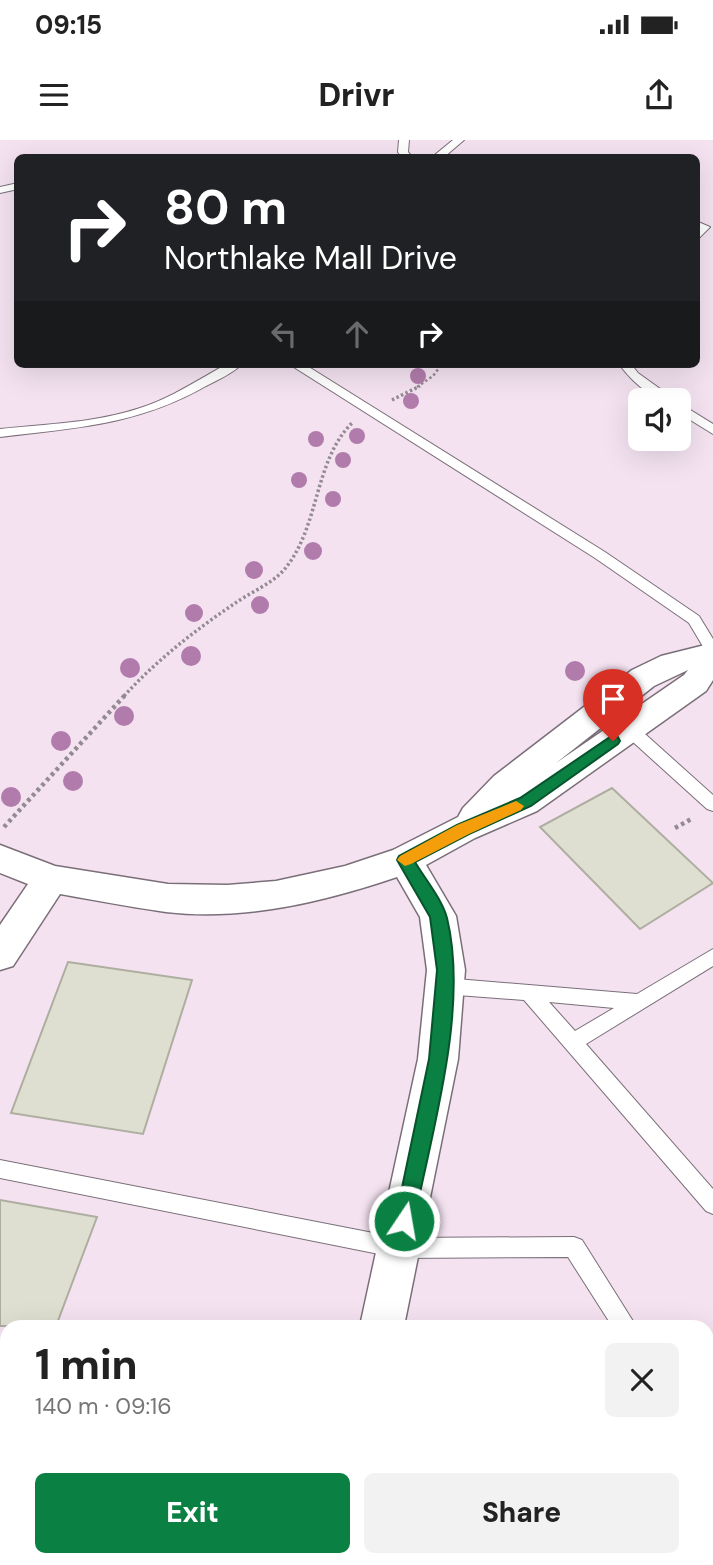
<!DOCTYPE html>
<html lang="en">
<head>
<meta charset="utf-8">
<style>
  :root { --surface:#fff; --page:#f2f2f2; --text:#222; --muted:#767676; --accent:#0b8043 }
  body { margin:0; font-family:"DM Sans",sans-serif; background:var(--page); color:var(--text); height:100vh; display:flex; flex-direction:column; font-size:26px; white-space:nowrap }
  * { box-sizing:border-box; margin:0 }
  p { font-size:23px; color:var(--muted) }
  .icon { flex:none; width:38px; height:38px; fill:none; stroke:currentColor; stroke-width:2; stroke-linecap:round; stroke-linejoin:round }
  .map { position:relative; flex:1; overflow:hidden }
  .panel { position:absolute; left:0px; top:1180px; width:714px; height:247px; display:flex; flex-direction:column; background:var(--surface); border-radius:21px 21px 0 0; box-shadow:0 7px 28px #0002 }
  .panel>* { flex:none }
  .guide { position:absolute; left:14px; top:14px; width:686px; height:214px; border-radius:10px; box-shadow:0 7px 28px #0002; background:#202124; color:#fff; overflow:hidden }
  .tools { position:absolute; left:628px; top:248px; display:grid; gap:14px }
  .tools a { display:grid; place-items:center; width:63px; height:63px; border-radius:10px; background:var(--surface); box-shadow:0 7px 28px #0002; font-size:35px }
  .pin { position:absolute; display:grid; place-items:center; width:60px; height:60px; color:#fff; margin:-72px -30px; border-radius:50% 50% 50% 0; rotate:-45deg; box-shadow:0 0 7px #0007 }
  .pin .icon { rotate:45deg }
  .me { position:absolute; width:77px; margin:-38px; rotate:12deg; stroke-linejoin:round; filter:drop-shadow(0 0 5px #0008) }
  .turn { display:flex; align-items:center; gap:24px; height:147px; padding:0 35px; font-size:32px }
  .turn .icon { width:91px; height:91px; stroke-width:2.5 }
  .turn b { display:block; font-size:49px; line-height:60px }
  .lanes { display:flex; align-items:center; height:66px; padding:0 35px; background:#0003; justify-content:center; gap:35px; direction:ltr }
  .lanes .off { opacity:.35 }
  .round { display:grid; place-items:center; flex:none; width:74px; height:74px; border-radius:10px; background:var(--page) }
  .overview { display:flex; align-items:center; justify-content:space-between; height:119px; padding:0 35px }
  h1 { font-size:42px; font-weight:800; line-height:52px }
  .action { display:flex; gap:14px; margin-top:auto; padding:14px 35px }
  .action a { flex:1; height:80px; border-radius:10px; background:var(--accent); color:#fff; font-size:28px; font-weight:800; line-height:80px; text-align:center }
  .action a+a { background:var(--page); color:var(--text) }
  .status { display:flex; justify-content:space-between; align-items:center; height:49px; padding:0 35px; background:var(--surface); direction:ltr }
  .status svg { height:19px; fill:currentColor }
  header { display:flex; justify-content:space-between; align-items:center; height:91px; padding:0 35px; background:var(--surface); font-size:32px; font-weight:800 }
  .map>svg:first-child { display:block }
  .built { fill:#f4e2f1; fill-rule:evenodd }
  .building { fill:#dfdfd1; stroke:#adaea0; stroke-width:2 }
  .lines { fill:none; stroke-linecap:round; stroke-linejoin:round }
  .lane-casing { stroke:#7a6f78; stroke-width:2 }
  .street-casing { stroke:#7a6f78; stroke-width:3 }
  .path-far2 { stroke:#938b91; stroke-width:2.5; stroke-dasharray:2.5 2.5; stroke-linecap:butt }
  .path-far1 { stroke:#938b91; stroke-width:3.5; stroke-dasharray:2.5 2.5; stroke-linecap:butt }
  .path { stroke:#938b91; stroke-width:4.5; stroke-dasharray:3.5 3.5; stroke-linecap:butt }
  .lane { fill:#fff; fill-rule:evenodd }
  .street { fill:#fff; fill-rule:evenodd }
  .tree { fill:#b17cac }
  .route { fill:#0b8043; stroke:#07532c; stroke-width:2 }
  .slow { fill:#f59e0b }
</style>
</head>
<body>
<div class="status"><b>09:15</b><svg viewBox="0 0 49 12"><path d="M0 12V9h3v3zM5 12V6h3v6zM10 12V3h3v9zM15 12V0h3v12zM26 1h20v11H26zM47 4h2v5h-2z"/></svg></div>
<header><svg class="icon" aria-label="menu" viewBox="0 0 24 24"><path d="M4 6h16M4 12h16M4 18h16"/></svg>Drivr<svg class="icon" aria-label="share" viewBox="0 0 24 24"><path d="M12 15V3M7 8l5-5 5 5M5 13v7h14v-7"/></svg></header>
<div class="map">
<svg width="713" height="1425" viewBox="0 0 713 1425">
  <rect width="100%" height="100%" fill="#fdf1fb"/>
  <path class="built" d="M0,0H713V1425H0ZM18,18H696V224H18ZM640,261H679V299H640ZM7,1186H707V1419H7Z"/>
  <path class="building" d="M612,648L713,743L640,789L540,687Z
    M68,822L192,840L143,994L11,973Z
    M0,1060L97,1077L56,1186H0Z"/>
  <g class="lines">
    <defs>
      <path id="lane" d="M399,0H409L408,12L413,18H402L398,12Z
        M453,0H464L443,18H431Z
        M18,43V49L0,53V47Z
        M696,81L710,87L696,101Z
        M227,224H242C233,233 218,240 206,246C138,285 75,288 0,297V289C46,284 95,283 140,268C171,258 198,240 227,224Z
        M289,224H304L605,412L699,476L713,499V516L708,515L689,483L595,418Z
        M619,224H631L638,233L677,261C653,261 633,243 619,224Z
        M679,263L713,284V294L679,273Z
        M629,583L635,585L713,655V671L707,669L623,593L621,589Z
        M713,809V826L586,904L713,1049V1074L706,1071L524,860L444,854L437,852L435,846L437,840L444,838L637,854ZM549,862L614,868L575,891Z
        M0,1020L399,1098L574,1097L582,1100L636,1186H612L568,1117L399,1118L0,1038Z
        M707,1304L713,1307V1337L707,1334Z"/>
      <path id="street" d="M713,503V540L706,551L537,671L475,698L426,725L456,776L465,830L458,919L404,1186H360L418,919L427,830L420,777L397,737C323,762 244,781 166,772C130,767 95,760 60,754L13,826L0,830V785L28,744L0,733V705L55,726L168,744L227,745L276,741L345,726L393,710L458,677L463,668L494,636L632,530L661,516ZM688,530L684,535L556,623L654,546Z
        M309,1419H359L358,1425H308Z"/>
    </defs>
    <use href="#lane" class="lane-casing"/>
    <use href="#street" class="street-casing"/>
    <path class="path-far2" d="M584,18L586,14
      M417,247L433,236L442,224"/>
    <path class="path-far1" d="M392,260L420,246
      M124,556C156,521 195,490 234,464C249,453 271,444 283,431C320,389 313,322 352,283"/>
    <path class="path" d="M4,687L126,554
      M675,688L693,678"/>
    <use href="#lane" class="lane"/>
    <use href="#street" class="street"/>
  </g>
  <g class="tree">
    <circle cx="418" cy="236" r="8"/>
    <circle cx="411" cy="261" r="8"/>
    <circle cx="357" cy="296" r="8"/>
    <circle cx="316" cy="299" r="8"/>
    <circle cx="343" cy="320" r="8"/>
    <circle cx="299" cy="340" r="8"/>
    <circle cx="333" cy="359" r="8"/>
    <circle cx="313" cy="411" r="9"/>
    <circle cx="254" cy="430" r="9"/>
    <circle cx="260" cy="465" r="9"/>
    <circle cx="194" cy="473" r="9"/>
    <circle cx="191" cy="516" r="10"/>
    <circle cx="130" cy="528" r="10"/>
    <circle cx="575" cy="531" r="10"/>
    <circle cx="124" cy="576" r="10"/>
    <circle cx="61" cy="601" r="10"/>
    <circle cx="73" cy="641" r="10"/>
    <circle cx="11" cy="657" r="10"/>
  </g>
  <path class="route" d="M613,595L618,597L620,601L618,604L531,666L469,694L415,722C425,739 442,759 447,778C469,868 432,991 414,1081L411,1087L404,1090L397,1087L395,1081L429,919L437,830L430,777L397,720L399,716L457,685L520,658Z"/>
  <path class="slow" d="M516,661L524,666L521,670L469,694L411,724L405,726L397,720L400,716L457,685Z"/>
</svg>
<div class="tools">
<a><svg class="icon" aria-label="sound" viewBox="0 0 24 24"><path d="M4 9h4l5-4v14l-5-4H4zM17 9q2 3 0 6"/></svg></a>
</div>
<div class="pin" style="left:613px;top:601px;background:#d93025"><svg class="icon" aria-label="arrive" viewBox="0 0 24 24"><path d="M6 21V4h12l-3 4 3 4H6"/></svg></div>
<svg class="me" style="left:404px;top:1081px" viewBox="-20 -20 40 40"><circle r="17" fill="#0b8043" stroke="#fff" stroke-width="3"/><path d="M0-11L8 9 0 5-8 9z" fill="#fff"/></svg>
<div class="guide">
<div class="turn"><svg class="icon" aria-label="right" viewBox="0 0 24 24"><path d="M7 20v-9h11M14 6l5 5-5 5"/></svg><div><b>80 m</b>Northlake Mall Drive</div></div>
<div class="lanes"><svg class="icon off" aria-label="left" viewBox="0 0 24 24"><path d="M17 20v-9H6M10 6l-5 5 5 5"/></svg><svg class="icon off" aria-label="ahead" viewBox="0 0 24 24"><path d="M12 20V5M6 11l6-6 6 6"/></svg><svg class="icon" aria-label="right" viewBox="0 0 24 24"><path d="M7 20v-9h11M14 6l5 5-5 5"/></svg></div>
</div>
<section class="panel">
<div class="overview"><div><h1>1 min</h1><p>140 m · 09:16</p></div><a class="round"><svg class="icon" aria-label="close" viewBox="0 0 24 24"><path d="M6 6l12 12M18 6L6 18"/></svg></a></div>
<div class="action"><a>Exit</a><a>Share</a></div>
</section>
</div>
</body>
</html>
